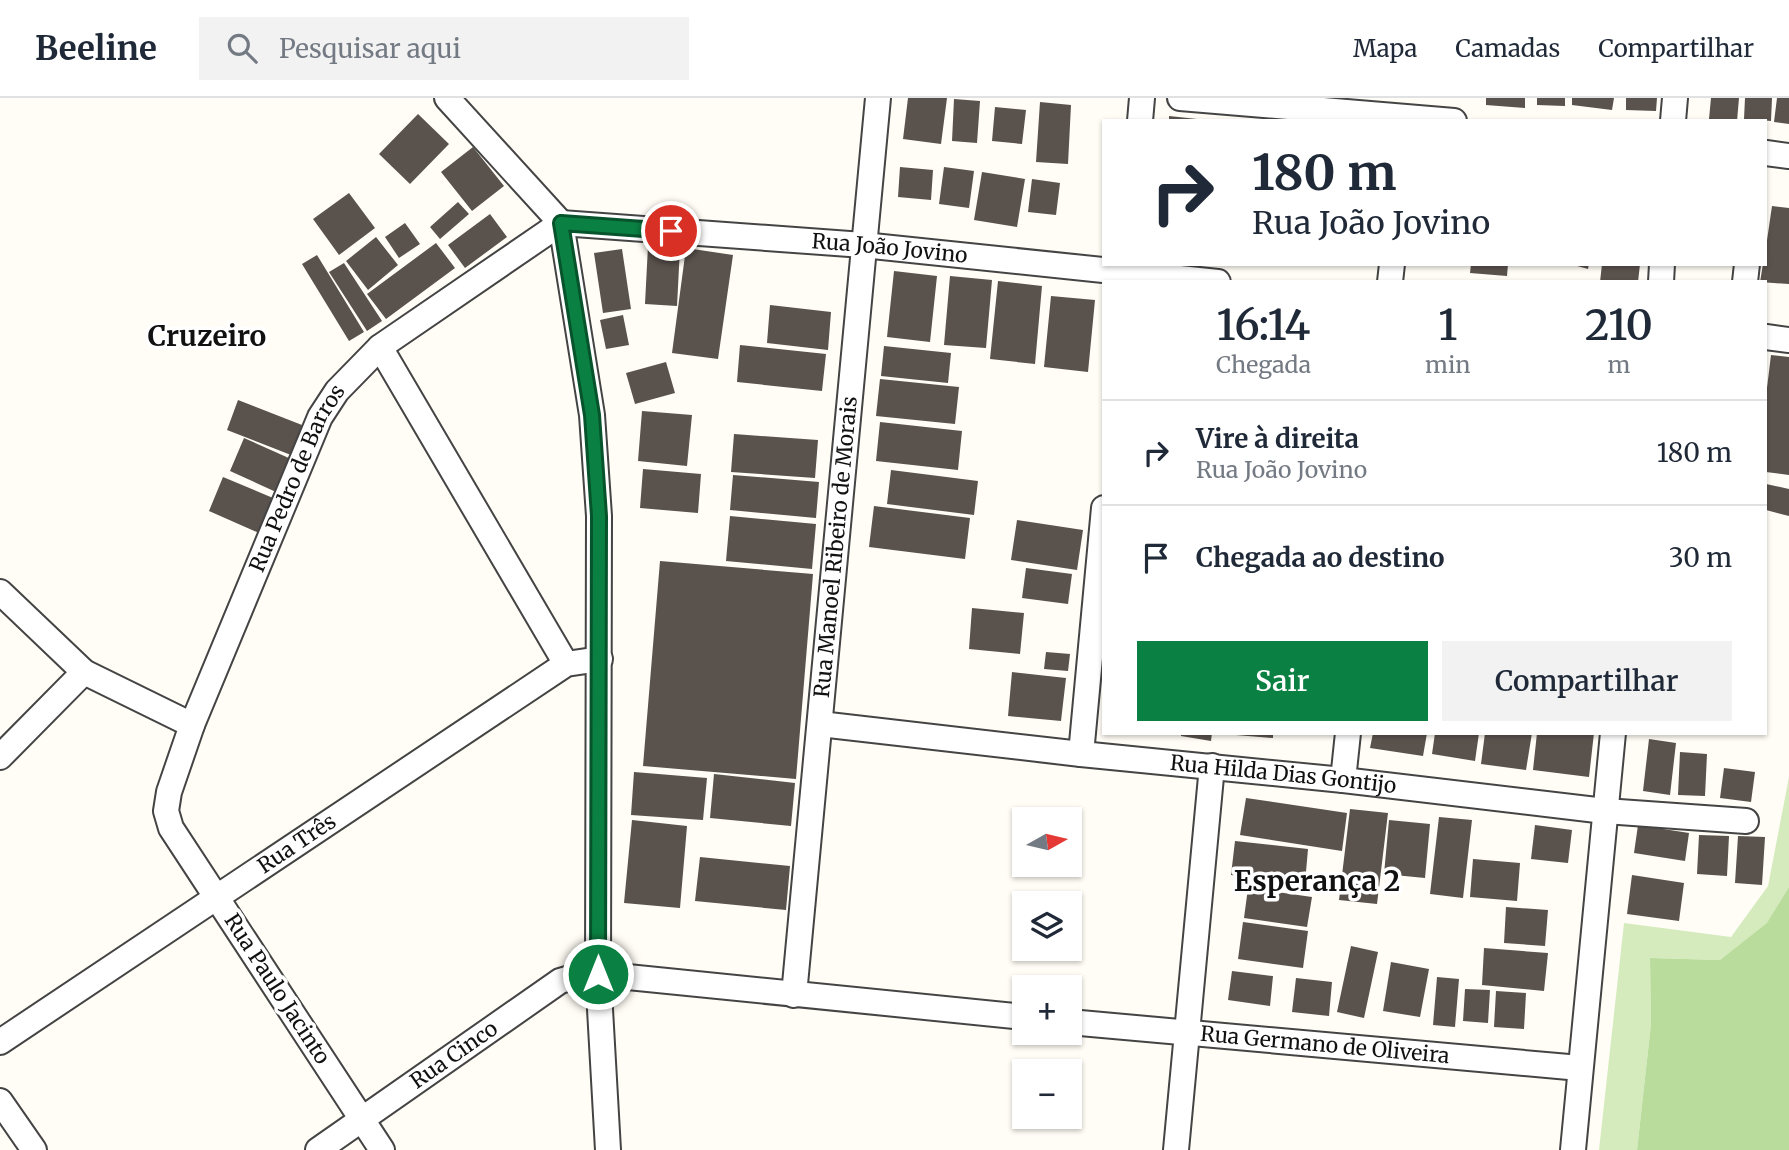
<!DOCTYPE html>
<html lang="pt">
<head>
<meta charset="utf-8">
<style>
  :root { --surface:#fff; --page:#f2f2f3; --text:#1f2937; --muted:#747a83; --line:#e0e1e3; --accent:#0b8043 }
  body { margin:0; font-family:Merriweather,serif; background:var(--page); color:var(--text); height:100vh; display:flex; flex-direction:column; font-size:26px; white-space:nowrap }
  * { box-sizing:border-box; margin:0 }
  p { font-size:23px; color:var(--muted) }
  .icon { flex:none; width:38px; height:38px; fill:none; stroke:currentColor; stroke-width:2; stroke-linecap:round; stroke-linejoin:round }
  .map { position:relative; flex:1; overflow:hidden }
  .side { position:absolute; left:1102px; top:182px; width:665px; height:455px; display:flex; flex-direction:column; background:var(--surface); border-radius:0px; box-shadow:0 2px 5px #0004 }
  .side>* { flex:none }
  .banner { position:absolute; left:1102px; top:21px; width:665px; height:147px; border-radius:0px; box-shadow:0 2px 5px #0004; background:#fff; color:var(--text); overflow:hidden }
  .needle { width:46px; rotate:82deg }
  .buttons { position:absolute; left:1012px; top:709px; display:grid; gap:14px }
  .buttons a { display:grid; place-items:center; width:70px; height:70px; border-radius:0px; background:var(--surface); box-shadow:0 2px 5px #0004; font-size:35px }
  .pin { position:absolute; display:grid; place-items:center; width:60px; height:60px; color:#fff; margin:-30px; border:4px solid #fff; border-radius:50%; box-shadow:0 2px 7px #0007 }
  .me { position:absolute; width:77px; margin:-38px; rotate:0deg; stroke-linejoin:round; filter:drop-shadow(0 0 5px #0008) }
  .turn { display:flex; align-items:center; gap:24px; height:147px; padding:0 35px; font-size:32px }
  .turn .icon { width:91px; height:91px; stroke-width:2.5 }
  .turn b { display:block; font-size:49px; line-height:60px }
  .eta { display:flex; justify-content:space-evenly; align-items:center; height:119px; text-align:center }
  .eta b { font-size:42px; font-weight:600; line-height:49px }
  .primary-button { display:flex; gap:14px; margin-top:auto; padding:14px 35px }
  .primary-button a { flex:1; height:80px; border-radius:0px; background:var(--accent); color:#fff; font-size:28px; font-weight:600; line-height:80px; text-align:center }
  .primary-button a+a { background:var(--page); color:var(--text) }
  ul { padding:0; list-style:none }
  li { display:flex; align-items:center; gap:21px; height:105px; padding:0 35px; border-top:2px solid var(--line) }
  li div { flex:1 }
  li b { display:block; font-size:26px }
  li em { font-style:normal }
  header { display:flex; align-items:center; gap:42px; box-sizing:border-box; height:98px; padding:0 35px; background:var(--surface); border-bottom:2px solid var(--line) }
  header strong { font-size:33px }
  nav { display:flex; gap:38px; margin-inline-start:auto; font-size:24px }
  .search { width:490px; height:63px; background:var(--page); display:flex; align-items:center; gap:18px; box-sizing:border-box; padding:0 24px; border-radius:0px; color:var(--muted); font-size:26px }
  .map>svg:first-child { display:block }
  .green { fill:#d5ebbd }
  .forest { fill:#b9dc9c }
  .building { fill:#5a524d }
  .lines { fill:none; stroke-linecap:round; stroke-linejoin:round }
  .street-casing { stroke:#444; stroke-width:28 }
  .street { stroke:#fff; stroke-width:24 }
  .route-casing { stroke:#07532c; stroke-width:18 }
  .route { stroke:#0b8043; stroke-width:12 }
  .labels { text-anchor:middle; stroke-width:7; stroke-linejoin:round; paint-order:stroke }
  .street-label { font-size:21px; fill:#111; stroke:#fff }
  .district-label { font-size:28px; font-weight:bold; fill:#111; stroke:#fff }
</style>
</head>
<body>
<header>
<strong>Beeline</strong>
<div class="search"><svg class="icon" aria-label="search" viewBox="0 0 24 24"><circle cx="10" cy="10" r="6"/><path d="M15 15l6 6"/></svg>Pesquisar aqui</div>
<nav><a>Mapa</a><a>Camadas</a><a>Compartilhar</a></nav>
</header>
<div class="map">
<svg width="1789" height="1052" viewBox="0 0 1789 1052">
  <rect width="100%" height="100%" fill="#fffdf5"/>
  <path class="green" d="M1789,679V789L1768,825L1720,862L1650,860L1651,926L1637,1052H1599L1624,825L1731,839L1768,788Z"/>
  <path class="forest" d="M1789,789V1052H1637L1651,926L1650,860L1720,862L1767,825Z"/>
  <path class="building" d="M908,0H947L941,46L903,41Z
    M1486,0H1525V10L1486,7Z
    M1537,0H1565V8L1537,7Z
    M1572,0H1614L1612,12L1572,7Z
    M1626,0H1657L1656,13L1626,12Z
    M1711,0H1739L1737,23L1709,21Z
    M1745,0H1772L1771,23L1744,21Z
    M1777,0H1789V26L1774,24Z
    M954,1L980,3L977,45L952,43Z
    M1040,4L1071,7L1068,66L1036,64Z
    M995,9L1026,12L1022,46L992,43Z
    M418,16L449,46L410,86L379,56Z
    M1169,18L1197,21V23H1169Z
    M473,49L504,88L472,113L441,74Z
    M900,69L933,72L931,102L898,99Z
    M944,69L974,73L969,110L939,106Z
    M982,74L1025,81L1017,129L974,122Z
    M1032,81L1060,85L1056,117L1028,114Z
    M349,95L375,130L339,157L313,121Z
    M458,104L469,116L440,141L430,129Z
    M1772,108L1789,110V186L1760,184L1763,166H1766V149Z
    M490,116L507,139L465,170L448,147Z
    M405,125L420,146L399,160L385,139Z
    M376,139L398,167L368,192L346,163Z
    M436,145L455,170L386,221L367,196Z
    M648,148L680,150L677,208L645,206Z
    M686,150L733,157L718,261L672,255Z
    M622,151L631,211L603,215L594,155Z
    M317,157L364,234L349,243L302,166Z
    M344,165L382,223L367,233L329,174Z
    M1471,166H1508L1507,178L1470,175Z
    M1570,166H1589L1588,171Z
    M1602,166H1640L1638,184H1600Z
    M894,173L937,178L930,244L887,239Z
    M950,178L992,182L986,250L944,247Z
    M998,183L1042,188L1035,266L990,261Z
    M1051,198L1095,202L1088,274L1044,269Z
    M770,207L831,214L828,252L767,245Z
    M623,217L629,247L606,251L600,222Z
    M740,247L826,256L822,293L737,284Z
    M884,248L951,255L948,285L881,278Z
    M1771,257L1789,259V377L1766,374V298Z
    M666,264L675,295L635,306L626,275Z
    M880,281L959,289L955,326L876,318Z
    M238,302L302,327L291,357L227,332Z
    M642,313L692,317L687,368L638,363Z
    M880,324L962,333L958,372L876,363Z
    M734,336L818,342L815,380L731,374Z
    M244,340L291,361L276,394L230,373Z
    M643,371L701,376L698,415L640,410Z
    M891,372L978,383L974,417L887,406Z
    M733,377L819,384L816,420L730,412Z
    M223,379L273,400L259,435L209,413Z
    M1766,386L1789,391V418L1766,412Z
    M874,408L970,420L965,461L869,449Z
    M730,418L816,426L812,471L726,463Z
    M1017,422L1083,432L1077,472L1011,462Z
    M660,463L813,476L796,681L643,668Z
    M1026,470L1072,476L1068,506L1022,500Z
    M972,510L1024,515L1020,556L969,551Z
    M1046,554L1070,556L1068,573L1044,571Z
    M1012,574L1066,580L1061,623L1008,618Z
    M1181,635H1212L1211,643L1181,638Z
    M1236,635H1273V640L1236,637Z
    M1373,635H1427L1423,658L1370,650Z
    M1435,635H1479L1475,663L1432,656Z
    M1485,635H1532L1526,672L1481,666Z
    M1537,635H1594L1589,679L1533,672Z
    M1649,641L1676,645L1670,697L1643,693Z
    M1680,654L1707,656L1705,698L1678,697Z
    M1724,670L1755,674L1751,704L1720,700Z
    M634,674L707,680L703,722L631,717Z
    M714,676L795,685L791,728L710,720Z
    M1246,700L1347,715L1342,753L1240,737Z
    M1350,711L1388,715L1377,806L1339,802Z
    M1439,719L1472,722L1463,800L1430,796Z
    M632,722L687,728L680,810L624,805Z
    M1389,722L1430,726L1425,780L1384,776Z
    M1535,727L1572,732L1568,765L1531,761Z
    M1638,727L1689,735L1685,763L1634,755Z
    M1699,737L1729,738L1727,778L1697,776Z
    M1738,738L1765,739L1762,787L1735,785Z
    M1235,743L1308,751L1305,785L1231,777Z
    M700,759L790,768L786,812L695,803Z
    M1473,761L1520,765L1517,803L1470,799Z
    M1632,777L1684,785L1679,823L1627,816Z
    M1248,790L1312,799L1307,829L1244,820Z
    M1506,809L1548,812L1545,848L1504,845Z
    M1243,824L1308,833L1303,870L1238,861Z
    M1351,848L1378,854L1364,920L1337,914Z
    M1484,850L1548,855L1544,893L1482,887Z
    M1391,864L1429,871L1420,919L1383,913Z
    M1232,873L1273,878L1270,908L1228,902Z
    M1437,879L1459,881L1455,929L1433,927Z
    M1296,880L1332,884L1329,918L1292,914Z
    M1465,891L1490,892L1488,925L1463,923Z
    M1496,893L1526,895L1524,931L1494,929Z"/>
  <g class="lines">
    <defs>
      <g id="street">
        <path d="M447,0L561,125L592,317L599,418L598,876L608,1052"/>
        <path d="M1180,0L1454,23"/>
        <path d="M1140,23L1142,0"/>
        <path d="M1673,23L1675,0"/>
        <path d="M1766,55L1789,58"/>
        <path d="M1390,184L1392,166"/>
        <path d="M1661,184L1662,166"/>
        <path d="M1745,184L1747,166"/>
        <path d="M1766,239L1789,242"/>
        <path d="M380,249L566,566"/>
        <path d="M0,494L84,574L192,627"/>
        <path id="s1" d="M820,626L1081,656L1343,682L1605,713L1746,723"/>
        <path d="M1081,656L1104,410"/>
        <path d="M0,659L84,574"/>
        <path d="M1343,682L1348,635"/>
        <path id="s2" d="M794,897L878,0"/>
        <path id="s3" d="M1069,924L1580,970"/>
        <path id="s4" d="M0,944L566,566L600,561"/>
        <path d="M0,1003L34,1052"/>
        <path id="s5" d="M318,1052L560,883L577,878L598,876L1024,919"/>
        <path id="s6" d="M382,1052L171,730L166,713L169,694L192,627L320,319L337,293L380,249L561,125L863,147L1218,184"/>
        <path d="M1176,1052L1212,668"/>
        <path d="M1573,1052L1613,635"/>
      </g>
    </defs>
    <use href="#street" class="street-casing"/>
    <use href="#street" class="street"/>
  </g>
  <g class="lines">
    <defs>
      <path id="route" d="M598,876L599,418L592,317L561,125L671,133"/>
    </defs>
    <use href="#route" class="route-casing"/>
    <use href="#route" class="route"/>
  </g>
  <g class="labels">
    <g class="street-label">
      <text dy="7" stroke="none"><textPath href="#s6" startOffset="1468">Rua João Jovino</textPath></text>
      <text dy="7" stroke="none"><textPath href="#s6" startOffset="761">Rua Pedro de Barros</textPath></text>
      <text dy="7" stroke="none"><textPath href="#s2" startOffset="450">Rua Manoel Ribeiro de Morais</textPath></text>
      <text dy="7" stroke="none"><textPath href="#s1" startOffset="466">Rua Hilda Dias Gontijo</textPath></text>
      <text dy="7" stroke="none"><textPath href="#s4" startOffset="357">Rua Três</textPath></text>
      <text transform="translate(277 891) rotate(57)" y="7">Rua Paulo Jacinto</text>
      <text dy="7" stroke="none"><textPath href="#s3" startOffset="257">Rua Germano de Oliveira</textPath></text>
      <text dy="7" stroke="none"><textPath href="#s5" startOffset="166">Rua Cinco</textPath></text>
    </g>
    <g class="district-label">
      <text x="207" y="248">Cruzeiro</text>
      <text x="1317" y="793">Esperança 2</text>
    </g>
  </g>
</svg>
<div class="buttons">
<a><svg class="needle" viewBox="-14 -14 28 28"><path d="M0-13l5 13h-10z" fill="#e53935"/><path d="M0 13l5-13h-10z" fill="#747a83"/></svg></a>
<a><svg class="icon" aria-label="layers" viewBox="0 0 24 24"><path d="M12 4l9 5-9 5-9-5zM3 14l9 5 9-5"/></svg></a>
<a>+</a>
<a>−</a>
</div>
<div class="pin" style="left:671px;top:133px;background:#d93025"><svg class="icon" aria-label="arrive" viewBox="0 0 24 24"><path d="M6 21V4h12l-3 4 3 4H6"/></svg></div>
<svg class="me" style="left:598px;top:876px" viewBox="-20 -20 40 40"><circle r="17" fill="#0b8043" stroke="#fff" stroke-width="3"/><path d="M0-11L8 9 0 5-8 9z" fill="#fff"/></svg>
<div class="banner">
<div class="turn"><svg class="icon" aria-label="right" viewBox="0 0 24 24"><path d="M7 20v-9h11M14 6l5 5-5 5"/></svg><div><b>180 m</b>Rua João Jovino</div></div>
</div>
<section class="side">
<div class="eta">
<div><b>16:14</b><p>Chegada</p></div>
<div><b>1</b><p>min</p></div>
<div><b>210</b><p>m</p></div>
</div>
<ul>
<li><svg class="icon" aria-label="right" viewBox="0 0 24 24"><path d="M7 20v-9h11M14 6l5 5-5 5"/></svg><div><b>Vire à direita</b><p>Rua João Jovino</p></div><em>180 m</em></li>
<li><svg class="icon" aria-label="arrive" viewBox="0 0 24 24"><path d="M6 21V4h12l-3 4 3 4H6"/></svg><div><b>Chegada ao destino</b></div><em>30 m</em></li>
</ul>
<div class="primary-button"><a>Sair</a><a>Compartilhar</a></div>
</section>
</div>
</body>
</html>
